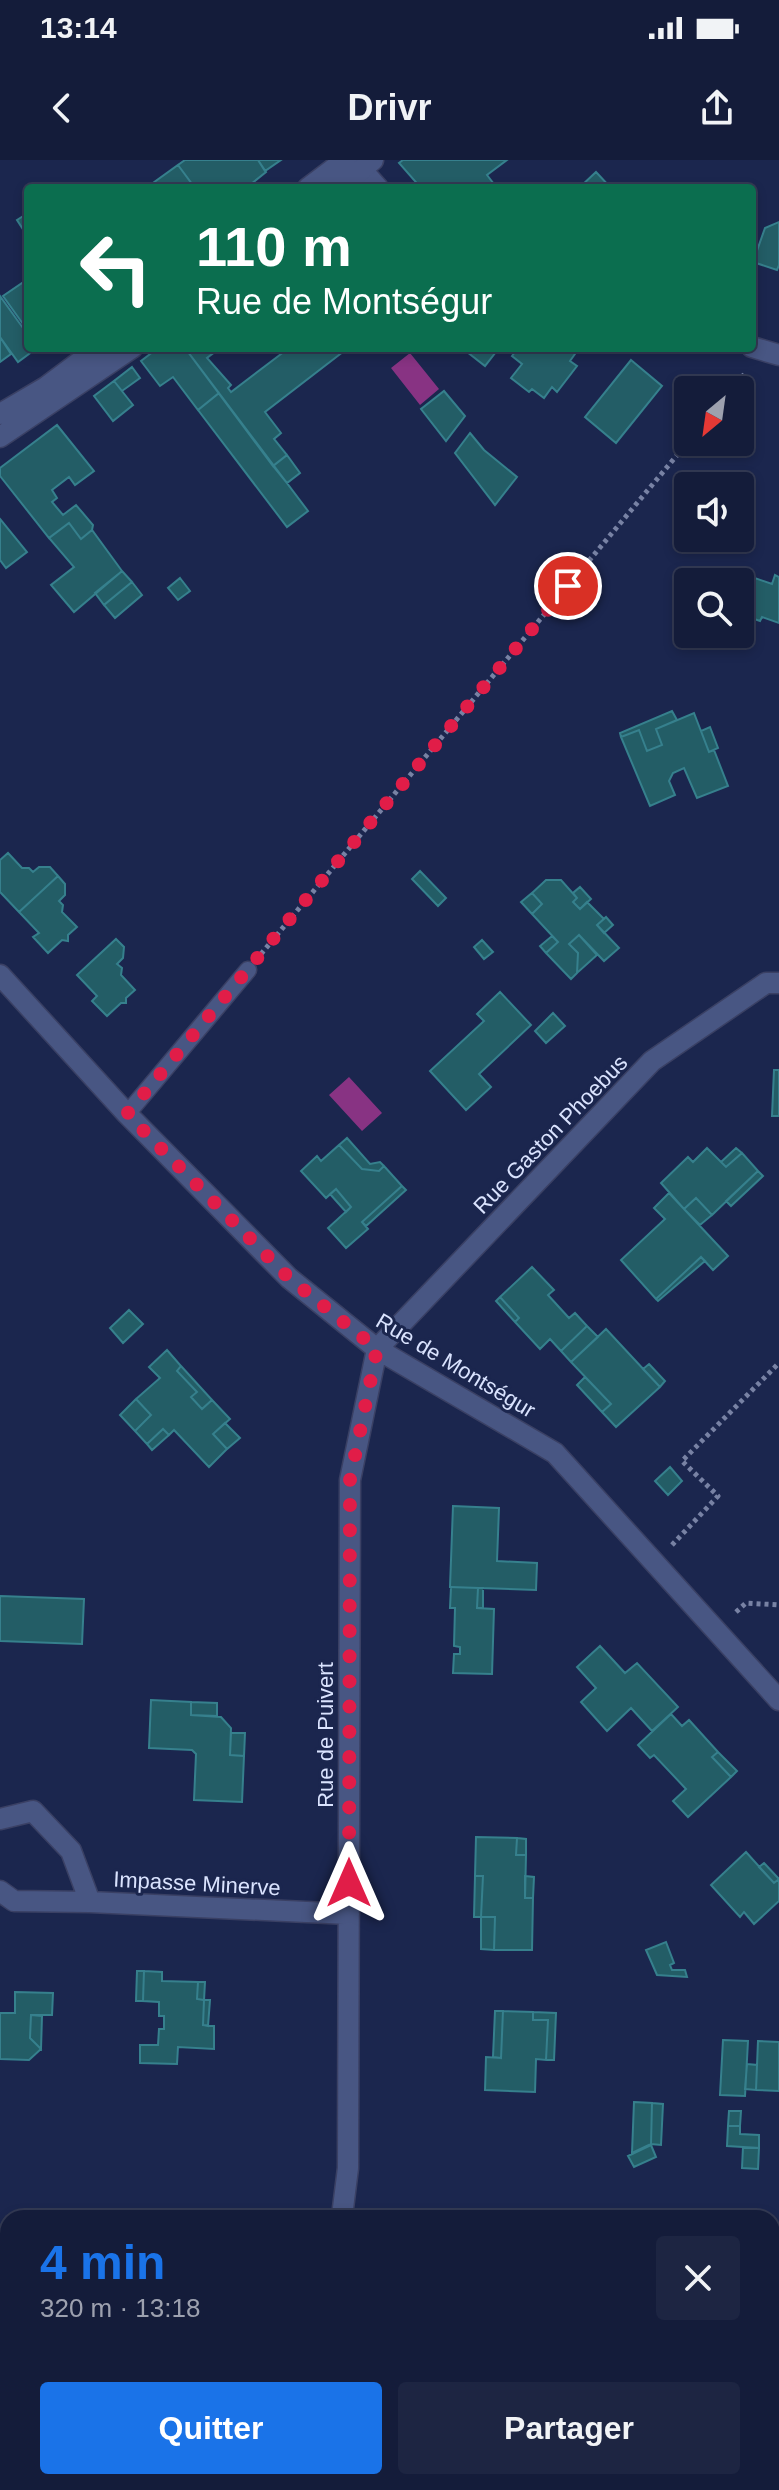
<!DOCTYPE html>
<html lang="fr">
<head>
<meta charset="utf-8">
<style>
  :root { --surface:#141c3a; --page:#1d2542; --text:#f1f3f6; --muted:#9da1af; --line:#333a54; --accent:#1a73e8 }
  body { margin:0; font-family:Arial,sans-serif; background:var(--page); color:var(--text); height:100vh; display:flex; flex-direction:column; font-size:30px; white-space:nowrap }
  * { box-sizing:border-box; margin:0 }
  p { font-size:26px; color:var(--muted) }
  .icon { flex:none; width:44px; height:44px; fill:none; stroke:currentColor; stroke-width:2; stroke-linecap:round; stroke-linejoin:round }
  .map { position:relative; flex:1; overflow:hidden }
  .side { position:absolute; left:0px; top:2050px; width:780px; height:280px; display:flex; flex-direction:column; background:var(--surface); border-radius:24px 24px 0 0; box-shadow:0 4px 12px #0003,0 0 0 2px var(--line) }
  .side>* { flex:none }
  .hud { position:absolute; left:24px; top:24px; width:732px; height:168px; border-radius:8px; box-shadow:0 4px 12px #0003,0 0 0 2px var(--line); background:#0b6e4f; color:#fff; overflow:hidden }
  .needle { width:52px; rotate:209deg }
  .buttons { position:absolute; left:674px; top:216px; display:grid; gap:16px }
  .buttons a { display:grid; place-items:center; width:80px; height:80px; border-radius:8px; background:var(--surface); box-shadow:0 4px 12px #0003,0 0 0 2px var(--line); font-size:40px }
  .pin { position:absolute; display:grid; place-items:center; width:68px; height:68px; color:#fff; margin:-34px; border:4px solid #fff; border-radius:50%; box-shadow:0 2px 8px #0007 }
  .me { position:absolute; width:88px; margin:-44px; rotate:0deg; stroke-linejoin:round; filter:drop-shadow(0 0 6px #0008) }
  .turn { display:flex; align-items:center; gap:28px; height:168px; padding:0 40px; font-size:36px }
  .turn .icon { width:104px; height:104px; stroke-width:2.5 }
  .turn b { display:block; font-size:56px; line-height:68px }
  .round { display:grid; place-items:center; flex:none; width:84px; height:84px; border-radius:8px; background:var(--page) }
  .overview { display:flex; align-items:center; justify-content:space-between; height:136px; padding:0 40px }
  h1 { font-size:48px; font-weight:800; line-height:60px; color:var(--accent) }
  .primary-button { display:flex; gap:16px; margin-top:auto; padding:16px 40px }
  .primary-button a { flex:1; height:92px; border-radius:8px; background:var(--accent); color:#fff; font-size:32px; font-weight:800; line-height:92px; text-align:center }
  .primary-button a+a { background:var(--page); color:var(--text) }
  .status { display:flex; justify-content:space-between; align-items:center; height:56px; padding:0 40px; background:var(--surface); direction:ltr }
  .status svg { height:22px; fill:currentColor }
  header { display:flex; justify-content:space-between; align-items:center; height:104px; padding:0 40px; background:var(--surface); font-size:36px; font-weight:800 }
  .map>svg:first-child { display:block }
  .water { fill:#883383 }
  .building { fill:#235d66; stroke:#36808d; stroke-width:2 }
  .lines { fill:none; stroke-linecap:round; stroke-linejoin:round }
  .lane-casing { stroke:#3a4064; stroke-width:19 }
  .street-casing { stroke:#3a4064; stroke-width:23 }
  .secondary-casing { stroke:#3a4064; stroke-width:23 }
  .path { stroke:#7882a4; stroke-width:5; stroke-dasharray:4 4; stroke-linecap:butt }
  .lane { stroke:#485683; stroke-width:16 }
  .street { stroke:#485683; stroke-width:20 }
  .secondary { stroke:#485683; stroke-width:20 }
  .route { stroke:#e11d48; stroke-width:14; stroke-dasharray:0 25.2 }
  .labels { text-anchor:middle; stroke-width:6; stroke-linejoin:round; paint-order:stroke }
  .street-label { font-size:22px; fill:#dae3fe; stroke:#1b264e }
</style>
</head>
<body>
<div class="status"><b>13:14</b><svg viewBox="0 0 49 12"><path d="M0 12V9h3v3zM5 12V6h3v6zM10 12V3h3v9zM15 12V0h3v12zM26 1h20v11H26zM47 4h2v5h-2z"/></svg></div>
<header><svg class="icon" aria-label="back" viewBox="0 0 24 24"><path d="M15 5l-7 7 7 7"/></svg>Drivr<svg class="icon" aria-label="share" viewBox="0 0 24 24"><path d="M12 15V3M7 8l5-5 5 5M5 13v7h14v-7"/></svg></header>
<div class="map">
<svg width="779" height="2330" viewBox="0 0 779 2330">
  <rect width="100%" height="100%" fill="#1b264e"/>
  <path class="water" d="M410,193L439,229L420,245L391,208Z
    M349,917L382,953L362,971L329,935Z"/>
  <path class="building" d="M185,0H258L266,12L246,28H195L178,5Z
    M258,0H281L265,11Z
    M403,0H507L487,15L497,28H421L399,3Z
    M178,5L195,28H146Z
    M596,12L611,28H579Z
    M28,53V77L17,60Z
    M779,62V105L777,110L753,102L765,68Z
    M28,119V171L3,136Z
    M0,136L28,175V188H37L18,202L0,177Z
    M0,177L11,194L0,202Z
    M158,188H185L219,233L198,250L173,217L160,226L141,201Z
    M185,188H220L207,198L231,225L228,228L231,232L289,188H348L265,252L281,273L274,279L287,295L273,306Z
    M462,188H499L485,206Z
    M518,188H568L575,194L570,201L577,206L557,232L552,227L544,238L532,229L529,232L511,218L522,204L512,196Z
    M631,200L662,226L616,283L585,257Z
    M132,207L140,218L122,231L114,221Z
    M114,221L133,245L113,261L94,236Z
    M444,231L465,256L446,281L421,249Z
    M219,233L308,351L287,367L198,250Z
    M57,265L94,311L75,325L69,317L52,330L57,338L52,342L63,355L76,345L93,365L92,370L81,379L69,363L49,378L0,316V308Z
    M470,273L484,290L517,317L495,345L455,293Z
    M287,295L300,313L287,323L273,306Z
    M0,359L27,392L6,408L0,400Z
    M69,363L81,379L92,370L122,411L74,452L51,425L74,407L49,378Z
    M729,409L772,424L775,415L779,417V463L762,457L760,461L740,454V422H724Z
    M122,411L132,422L104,445L95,433Z
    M180,418L190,431L178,440L168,428Z
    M132,422L142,435L115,458L104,445Z
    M672,551L677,560L656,569L662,585L647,591L639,570L621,577L620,573Z
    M694,553L709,592L714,590L728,626L697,638L684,608L673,613L669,621L675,635L650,646L621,577L639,570L647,591L662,585L656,569Z
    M710,567L718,588L709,592L701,571Z
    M8,693L22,708H29L33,712L39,707H50L58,716L19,752L0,732V700Z
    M420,711L446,738L438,746L412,719Z
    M58,716L65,724V735L59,741L63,745L62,752L77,767L68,775V781L62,780L48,793L33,777L39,773L19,752Z
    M546,720H561L577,738L573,742L580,749L587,742L604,759L597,765L619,788L604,801L579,775L569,784L578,793L577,813L571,819L546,793L558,782L532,754L542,744L532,733Z
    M580,727L591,739L580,749L573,742L577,738L573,733Z
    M532,733L542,744L532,754L521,742Z
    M606,757L613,765L604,773L597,765Z
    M579,775L597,795L577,813L578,793L569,784Z
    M552,776L558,782L546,793L540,786Z
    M116,779L124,787L123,798L117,804L122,808L121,815L135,830L126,838V843H121L107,856L92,841L97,836L77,815Z
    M482,780L493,792L484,799L474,787Z
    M500,832L531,865L479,914L491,927L466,950L430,911L484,861L477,854Z
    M553,853L565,866L546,883L535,871Z
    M774,910H779V956H772Z
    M347,978L370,1004L380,1002L384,1006L379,1011L362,1009L339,985Z
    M339,985L362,1009L379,1011L384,1006L402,1026L362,1062L368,1069L346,1088L328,1068L351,1047L336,1029L326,1038L301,1011L317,996L321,1001Z
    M707,988L726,1007L742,993L758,1011L712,1055L696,1038L684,1049L661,1023L688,997L693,1002Z
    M736,988L742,993L726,1007L721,1002Z
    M758,1011L763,1016L731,1046L726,1041Z
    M402,1026L406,1030L366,1066L362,1062Z
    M336,1029L351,1047L346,1052L330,1034Z
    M669,1033L728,1096L713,1110L701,1097L656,1139L621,1100L665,1059L654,1048Z
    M696,1038L712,1055L700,1065L684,1049Z
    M701,1097L705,1101L658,1141L656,1139Z
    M532,1107L554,1130L548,1135L569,1158L575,1153L587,1166L561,1191L550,1179L540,1189L515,1162L519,1158L500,1137Z
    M500,1137L519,1158L515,1162L496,1141Z
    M129,1150L143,1164L123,1183L110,1168Z
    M587,1166L598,1177L571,1202L561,1191Z
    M606,1169L660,1227L616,1267L602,1252L611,1244L571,1202Z
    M167,1190L181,1206L177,1211L197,1232L191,1237L202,1249L212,1240L230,1259L213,1274L227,1289L209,1307L174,1270L169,1275L163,1269L147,1284L135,1271L151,1255L136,1239L160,1218L149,1207Z
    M649,1204L665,1221L660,1227L643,1209Z
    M181,1206L212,1240L202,1249L191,1237L197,1232L177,1211Z
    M585,1217L611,1244L602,1252L577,1225Z
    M136,1239L151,1255L135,1271L120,1255Z
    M225,1263L240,1278L227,1289L213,1274Z
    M163,1269L169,1275L152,1290L147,1284Z
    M670,1307L682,1321L668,1335L655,1321Z
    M453,1346L499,1348L497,1401L537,1403L536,1430L450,1427Z
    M451,1427L478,1428L477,1448L494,1449L492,1514L453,1513L454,1494H460V1487L454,1486L455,1448H450Z
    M478,1428H483V1448H477Z
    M0,1436L84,1439L82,1484L0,1481Z
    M600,1486L625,1513L637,1503L678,1547L652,1571L631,1548L607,1571L581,1542L596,1528L577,1507Z
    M151,1540L191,1542V1555L221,1557L231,1568L230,1595L244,1596L242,1642L194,1640L196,1594L192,1590L149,1588Z
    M191,1542L217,1543V1556L191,1555Z
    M671,1554L682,1566L689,1560L718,1592L712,1597L731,1617L688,1657L673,1641L686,1629L654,1595L650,1598L638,1585Z
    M231,1573H245L244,1596L230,1595Z
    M718,1592L737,1611L731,1617L712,1597Z
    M476,1677L517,1678L516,1695H526L525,1738H533L532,1790H494L495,1757H481L483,1716H475Z
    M517,1678L526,1679V1695H516Z
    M746,1692L774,1723L779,1719V1741L754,1764L744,1752L740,1757L711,1725Z
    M764,1703L779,1719L774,1723L759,1707Z
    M475,1716H483L481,1757H474Z
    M525,1716L534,1717L533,1738H525Z
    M481,1757H495L494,1790L481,1789Z
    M666,1782L674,1803L670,1805L672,1810H685L687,1817L657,1815L646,1790Z
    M137,1811H144L143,1841H136Z
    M144,1811L162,1812V1821L198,1822L197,1839L204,1840L203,1865L214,1866V1889L178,1887L177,1904L140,1903V1885H158L159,1869H164V1856H159V1842L143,1841Z
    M198,1822H205L204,1840L197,1839Z
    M15,1832L53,1833L52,1855H31L30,1878L41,1889L29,1900L0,1899V1853H15Z
    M204,1840H210L208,1866L203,1865Z
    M495,1851H503L501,1898L493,1897Z
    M503,1851L533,1852V1860H548L546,1900L536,1899L535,1932L485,1930L486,1897L501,1898Z
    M533,1852L556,1853L554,1900H546L548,1860H533Z
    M31,1855L42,1856L41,1889L30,1878Z
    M723,1880L748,1881L745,1936L720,1935Z
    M758,1881L779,1882V1931L756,1930Z
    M747,1904L757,1905L756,1930L745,1929Z
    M634,1942L652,1943L651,1984L632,1993Z
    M652,1943L663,1944L661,1985L651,1984Z
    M729,1951H741L740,1966H728Z
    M728,1966H740V1974L759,1975V1988L727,1986Z
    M651,1985L656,1997L634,2007L628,1996Z
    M743,1987L759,1988L758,2009L742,2008Z
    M305,2322H376L373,2330H318L304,2326Z"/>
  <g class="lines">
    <defs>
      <path id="lane" d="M127,954L248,810"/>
      <path id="street" d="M353,0L378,28
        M752,187L779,195
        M0,815L127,954L289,1118L377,1189L555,1293L779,1540
        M0,1659L33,1651L71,1691L90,1742
        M0,1731L14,1741L90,1742L349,1754
        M344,2058L342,2056L348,2008L350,1320L377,1189L652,901L766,823H779
        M772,2279H779
        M482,2330L491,2322"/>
      <path id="secondary" d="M308,28L345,0
        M340,28L373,0
        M0,254L46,227L98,188
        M0,277L132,188"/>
    </defs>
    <use href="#lane" class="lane-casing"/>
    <use href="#street" class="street-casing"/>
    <use href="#secondary" class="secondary-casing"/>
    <path class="path" d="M732,230L746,212
      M261,794L688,282
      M672,1385L718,1336L682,1301L779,1203
      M736,1452L746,1443L779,1445
      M0,2159L8,2167
      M151,2322L158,2330"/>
    <use href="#lane" class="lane"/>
    <use href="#street" class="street"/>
    <use href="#secondary" class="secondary"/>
  </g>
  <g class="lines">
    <path class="route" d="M349,1723L350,1320L377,1189L289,1118L127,954L568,426"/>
  </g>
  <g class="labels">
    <g class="street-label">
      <text transform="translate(550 974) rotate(-46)" y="8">Rue Gaston Phoebus</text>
      <text transform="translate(456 1205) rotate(31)" y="8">Rue de Montségur</text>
      <text transform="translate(325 1575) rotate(-90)" y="8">Rue de Puivert</text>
      <text transform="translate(197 1723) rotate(3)" y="8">Impasse Minerve</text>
    </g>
  </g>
</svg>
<div class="buttons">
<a><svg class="needle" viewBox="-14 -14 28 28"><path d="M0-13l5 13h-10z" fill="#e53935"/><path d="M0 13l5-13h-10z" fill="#9da1af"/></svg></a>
<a><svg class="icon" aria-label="sound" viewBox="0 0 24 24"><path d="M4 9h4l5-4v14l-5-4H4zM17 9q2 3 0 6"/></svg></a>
<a><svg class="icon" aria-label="search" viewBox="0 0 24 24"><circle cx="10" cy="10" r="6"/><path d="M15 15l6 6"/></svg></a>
</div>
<div class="pin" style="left:568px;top:426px;background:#d93025"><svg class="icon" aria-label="arrive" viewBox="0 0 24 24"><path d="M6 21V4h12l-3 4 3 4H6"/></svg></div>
<svg class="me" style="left:349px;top:1723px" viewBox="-20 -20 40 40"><path d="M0-17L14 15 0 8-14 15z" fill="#e11d48" stroke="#fff" stroke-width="4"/></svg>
<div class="hud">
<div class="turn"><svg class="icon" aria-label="left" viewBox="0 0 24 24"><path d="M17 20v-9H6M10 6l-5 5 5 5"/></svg><div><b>110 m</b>Rue de Montségur</div></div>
</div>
<section class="side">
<div class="overview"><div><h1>4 min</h1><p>320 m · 13:18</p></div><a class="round"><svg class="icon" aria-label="close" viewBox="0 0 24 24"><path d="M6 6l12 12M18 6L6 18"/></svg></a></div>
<div class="primary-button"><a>Quitter</a><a>Partager</a></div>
</section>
</div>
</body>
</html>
